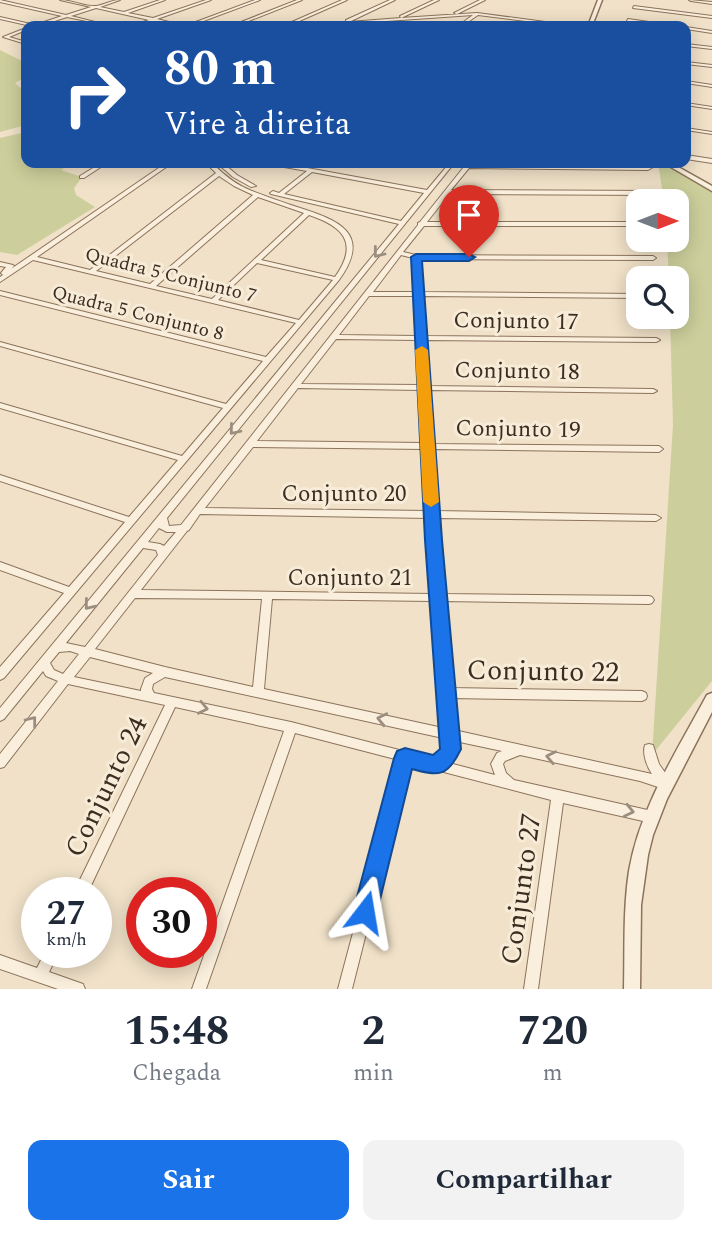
<!DOCTYPE html>
<html lang="pt">
<head>
<meta charset="utf-8">
<style>
  :root { --surface:#fff; --page:#f2f2f3; --text:#1f2937; --muted:#747a83; --accent:#1a73e8 }
  body { margin:0; font-family:Spectral,serif; background:var(--page); color:var(--text); height:100vh; display:flex; flex-direction:column; font-size:26px; white-space:nowrap }
  * { box-sizing:border-box; margin:0 }
  p { font-size:23px; color:var(--muted) }
  .icon { flex:none; width:38px; height:38px; fill:none; stroke:currentColor; stroke-width:2; stroke-linecap:round; stroke-linejoin:round }
  .map { position:relative; height:989px; overflow:hidden }
  .panel { display:flex; flex-direction:column; background:var(--surface); flex:1 }
  .panel>* { flex:none }
  .top-card { position:absolute; left:21px; top:21px; width:670px; height:147px; border-radius:14px; box-shadow:0 4px 18px #0003; background:#1a4fa0; color:#fff; overflow:hidden }
  .needle { width:46px; rotate:90deg }
  .fabs { position:absolute; left:626px; top:189px; display:grid; gap:14px }
  .fabs a { display:grid; place-items:center; width:63px; height:63px; border-radius:14px; background:var(--surface); box-shadow:0 4px 18px #0003; font-size:35px }
  .speed { position:absolute; left:21px; top:877px; display:flex; gap:14px; font-size:35px; font-weight:700; text-align:center }
  .speed>* { display:grid; place-content:center; width:91px; height:91px; border-radius:50%; background:var(--surface); box-shadow:0 4px 18px #0003; line-height:1 }
  .speed small { font-size:18px; font-weight:400 }
  .speed .limit { border:10px solid #d22; background:#fff; color:#111 }
  .pin { position:absolute; display:grid; place-items:center; width:60px; height:60px; color:#fff; margin:-72px -30px; border-radius:50% 50% 50% 0; rotate:-45deg; box-shadow:0 0 7px #0007 }
  .pin .icon { rotate:45deg }
  .me { position:absolute; width:77px; margin:-38px; rotate:14deg; stroke-linejoin:round; filter:drop-shadow(0 0 5px #0008) }
  .turn { display:flex; align-items:center; gap:24px; height:147px; padding:0 28px; font-size:32px }
  .turn .icon { width:91px; height:91px; stroke-width:2.5 }
  .turn b { display:block; font-size:49px; line-height:60px }
  .eta { display:flex; justify-content:space-evenly; align-items:center; height:119px; text-align:center }
  .eta b { font-size:42px; font-weight:700; line-height:49px }
  .action { display:flex; gap:14px; margin-top:auto; padding:14px 28px }
  .action a { flex:1; height:80px; border-radius:14px; background:var(--accent); color:#fff; font-size:28px; font-weight:700; line-height:80px; text-align:center }
  .action a+a { background:var(--page); color:var(--text) }
  .map>svg:first-child { display:block }
  .green { fill:#cccf9b }
  .lines { fill:none; stroke-linecap:round; stroke-linejoin:round }
  .minor-casing { stroke:#8c735c; stroke-width:2 }
  .tertiary-casing { stroke:#8c735c; stroke-width:3 }
  .minor { fill:#faefdc; fill-rule:evenodd }
  .tertiary { fill:#faefdc; fill-rule:evenodd }
  .oneway { stroke:#9c8e7e }
  .route { fill:#1a73e8; stroke:#114b97; stroke-width:2 }
  .slow { fill:#f59e0b }
  .labels { text-anchor:middle; stroke-width:6; stroke-linejoin:round; paint-order:stroke }
  .far-street-label { font-size:19px; fill:#3d2c20; stroke:#f7ecd8 }
  .street-label { font-size:23px; fill:#3d2c20; stroke:#f7ecd8 }
  .near-street-label { font-size:28px; fill:#3d2c20; stroke:#f7ecd8 }
</style>
</head>
<body>
<div class="map">
<svg width="712" height="989" viewBox="0 0 712 989">
  <rect width="100%" height="100%" fill="#f0e1c8"/>
  <path class="green" d="M0,50L26,63V77L15,83L26,93V125L0,132Z
    M26,132V163H72L61,170L82,177L74,188L76,195L95,207L17,255L0,252V138Z
    M658,163H668L712,189V681L652,755L673,425L670,317H677V278H669L667,240H677V201H664Z"/>
  <g class="lines">
    <defs>
      <path id="minor" d="M0,0L66,15L91,7L60,0C72,0 85,7 96,6C104,5 111,0 120,0L100,7L124,12L160,0H165L128,13L153,18L206,0H211L157,19L185,26L153,21L137,26H132L149,20L96,8L71,16L111,26L67,17L39,26H31L0,19V17L35,25L62,16L0,2Z
        M255,0H260L190,26H185Z
        M297,0H302L236,26H231Z
        M342,0H347L288,26L285,25Z
        M390,0H395L349,22L401,18L400,16L434,0H439L401,18L477,13L575,26H566L478,15L462,26H458L473,15L314,26H299L346,22V20Z
        M480,0H485L457,14L454,13Z
        M689,0L712,2V4L691,1Z
        M634,6L712,16V18L633,8Z
        M628,19L670,25L672,26H664L627,21Z
        M398,22L422,25L424,26L397,24Z
        M686,27L712,31V33L686,29Z
        M26,28V30L9,37L26,42V44L3,37Z
        M686,44L712,47V49L686,46Z
        M686,62L712,65V67L686,64Z
        M686,81L712,85V87L686,83Z
        M686,103L712,107V109L686,105Z
        M686,128L712,132V134L686,130Z
        M686,155L712,159V163L686,159Z
        M101,163H107L84,178H80V176Z
        M166,163H172L37,257L90,270L216,173L206,163H212C224,175 236,185 252,191C265,196 282,202 297,207C338,220 373,233 339,280L4,678L0,680V667L64,593L0,570V562L69,587L125,522L0,481V475L129,517L178,460L0,408V403L182,456L223,408L0,346V342L226,404L263,361L0,295V291L266,357L296,323L33,260L0,282V277L3,275L1,273L6,267L0,266V262L13,265L14,266L11,269ZM219,176L234,186L253,195L150,284L96,271ZM258,197L304,213L212,299L156,286ZM309,215C342,226 360,242 335,277L261,260ZM257,263L333,280L299,320L218,300Z
        M217,163H223L237,175L256,186L251,187L233,177Z
        M271,163H280L427,190L447,166L434,164V163H454V164L457,166L451,167L167,518L169,526L181,525L418,225V223L420,222L467,163H472V164L647,166H648L646,163H651L655,166L648,170L469,168L451,190L656,191L659,193L656,195L449,194L427,222H639V226H424L403,252L416,255L653,256L656,258L653,260L419,259L421,292L639,294V298L422,296L424,336L656,338L660,340L656,342L425,340L428,386L653,389L657,391L653,393L428,390L432,444L659,446L663,449L659,452L432,449L436,511L656,515L661,518L656,521L437,518L442,594L649,596L652,597L654,600L652,603L649,604L442,601L450,688L642,691L646,693L647,696L646,699L642,701L451,698L454,730L652,774C647,767 642,753 645,745L649,744L653,745L659,764L673,784L671,788L667,790L640,781L520,755L505,761L503,764L506,773L514,780L652,811L656,813L658,817L656,821L652,823L563,803L538,989H524L551,800L409,763L352,989H338L399,760L295,733L206,989H192L284,731L175,707L88,892H74L165,705L68,684L4,767L0,768V754L58,681L46,676L43,671L4,719L0,721V708L399,224L271,194L270,193L273,191L279,193L307,171L273,165ZM312,172L424,193L401,221L284,194ZM401,255L413,258L415,292H373ZM369,296H415L417,336L339,335ZM336,339L418,340L420,385L301,384ZM298,388L420,390L423,443L257,441ZM253,447L424,449L427,511L205,508ZM200,514L428,518L432,594L141,590L187,531L189,530ZM159,528L167,532H176L164,546L160,544L148,542ZM143,548L156,550L158,555L85,647L66,643ZM135,598L262,599L253,687L165,667L95,649ZM272,599L433,601L440,691L439,693L440,696L443,728L264,689ZM70,651L79,654L63,674L54,670L50,663L59,652ZM90,657L153,673L145,678L141,689V691L74,677ZM165,677L443,738C444,750 445,753 434,759L291,722L154,693L152,689L153,684ZM455,741L502,751L497,753L491,764L495,775L449,763L456,749Z
        M45,952H59L49,972L83,984L85,989H58L0,969V955L37,968Z"/>
      <path id="tertiary" d="M598,0H602L592,26H588Z
        M664,163H671L712,186V191Z
        M712,693V712L667,799L653,835L648,855L641,905L640,989H624C625,950 623,910 629,871C640,807 677,751 707,695Z"/>
    </defs>
    <use href="#minor" class="minor-casing"/>
    <use href="#tertiary" class="tertiary-casing"/>
    <use href="#minor" class="minor"/>
    <use href="#tertiary" class="tertiary"/>
  </g>
  <defs><path id="oneway-chevron" d="M-2-3.5L2.5 0L-2 3.5" fill="none" stroke-width="1.6" stroke-linecap="round" stroke-linejoin="round" transform="scale(1.75)"/></defs>
  <g class="oneway">
    <use href="#oneway-chevron" transform="translate(378 253) rotate(128)"/>
    <use href="#oneway-chevron" transform="translate(234 430) rotate(130)"/>
    <use href="#oneway-chevron" transform="translate(89 605) rotate(129)"/>
    <use href="#oneway-chevron" transform="translate(203 708) rotate(12)"/>
    <use href="#oneway-chevron" transform="translate(382 719) rotate(-167)"/>
    <use href="#oneway-chevron" transform="translate(32 721) rotate(-52)"/>
    <use href="#oneway-chevron" transform="translate(551 757) rotate(-168)"/>
    <use href="#oneway-chevron" transform="translate(629 811) rotate(13)"/>
  </g>
  <path class="route" d="M416,254H469L475,257L469,261H422L442,540L461,749C448,776 440,777 412,769L377,912L373,920L365,924L356,920L353,912L394,758L397,751L405,748L433,755L440,749L425,540L411,257Z"/>
  <path class="slow" d="M422,346L428,350L439,502L431,507L423,502L415,350Z"/>
  <g class="labels">
    <g class="far-street-label">
      <text transform="translate(171 274) rotate(14)" y="7">Quadra 5 Conjunto 7</text>
      <text transform="translate(138 312) rotate(14)" y="7">Quadra 5 Conjunto 8</text>
    </g>
    <g class="street-label">
      <text transform="translate(516 320) rotate(1)" y="8">Conjunto 17</text>
      <text transform="translate(517 370) rotate(1)" y="8">Conjunto 18</text>
      <text transform="translate(518 428) rotate(1)" y="8">Conjunto 19</text>
      <text x="344" y="501">Conjunto 20</text>
      <text x="350" y="585">Conjunto 21</text>
    </g>
    <g class="near-street-label">
      <text transform="translate(543 670) rotate(1)" y="10">Conjunto 22</text>
      <text transform="translate(105 786) rotate(-64)" y="10">Conjunto 24</text>
      <text transform="translate(520 889) rotate(-82)" y="10">Conjunto 27</text>
    </g>
  </g>
</svg>
<div class="fabs">
<a><svg class="needle" viewBox="-14 -14 28 28"><path d="M0-13l5 13h-10z" fill="#e53935"/><path d="M0 13l5-13h-10z" fill="#747a83"/></svg></a>
<a><svg class="icon" aria-label="search" viewBox="0 0 24 24"><circle cx="10" cy="10" r="6"/><path d="M15 15l6 6"/></svg></a>
</div>
<div class="speed"><div>27<small>km/h</small></div><div class="limit">30</div></div>
<div class="pin" style="left:469px;top:257px;background:#d93025"><svg class="icon" aria-label="arrive" viewBox="0 0 24 24"><path d="M6 21V4h12l-3 4 3 4H6"/></svg></div>
<svg class="me" style="left:365px;top:912px" viewBox="-20 -20 40 40"><path d="M0-17L14 15 0 8-14 15z" fill="#1a73e8" stroke="#fff" stroke-width="4"/></svg>
<div class="top-card">
<div class="turn"><svg class="icon" aria-label="right" viewBox="0 0 24 24"><path d="M7 20v-9h11M14 6l5 5-5 5"/></svg><div><b>80 m</b>Vire à direita</div></div>
</div>
</div>
<section class="panel">
<div class="eta">
<div><b>15:48</b><p>Chegada</p></div>
<div><b>2</b><p>min</p></div>
<div><b>720</b><p>m</p></div>
</div>
<div class="action"><a>Sair</a><a>Compartilhar</a></div>
</section>
</body>
</html>
